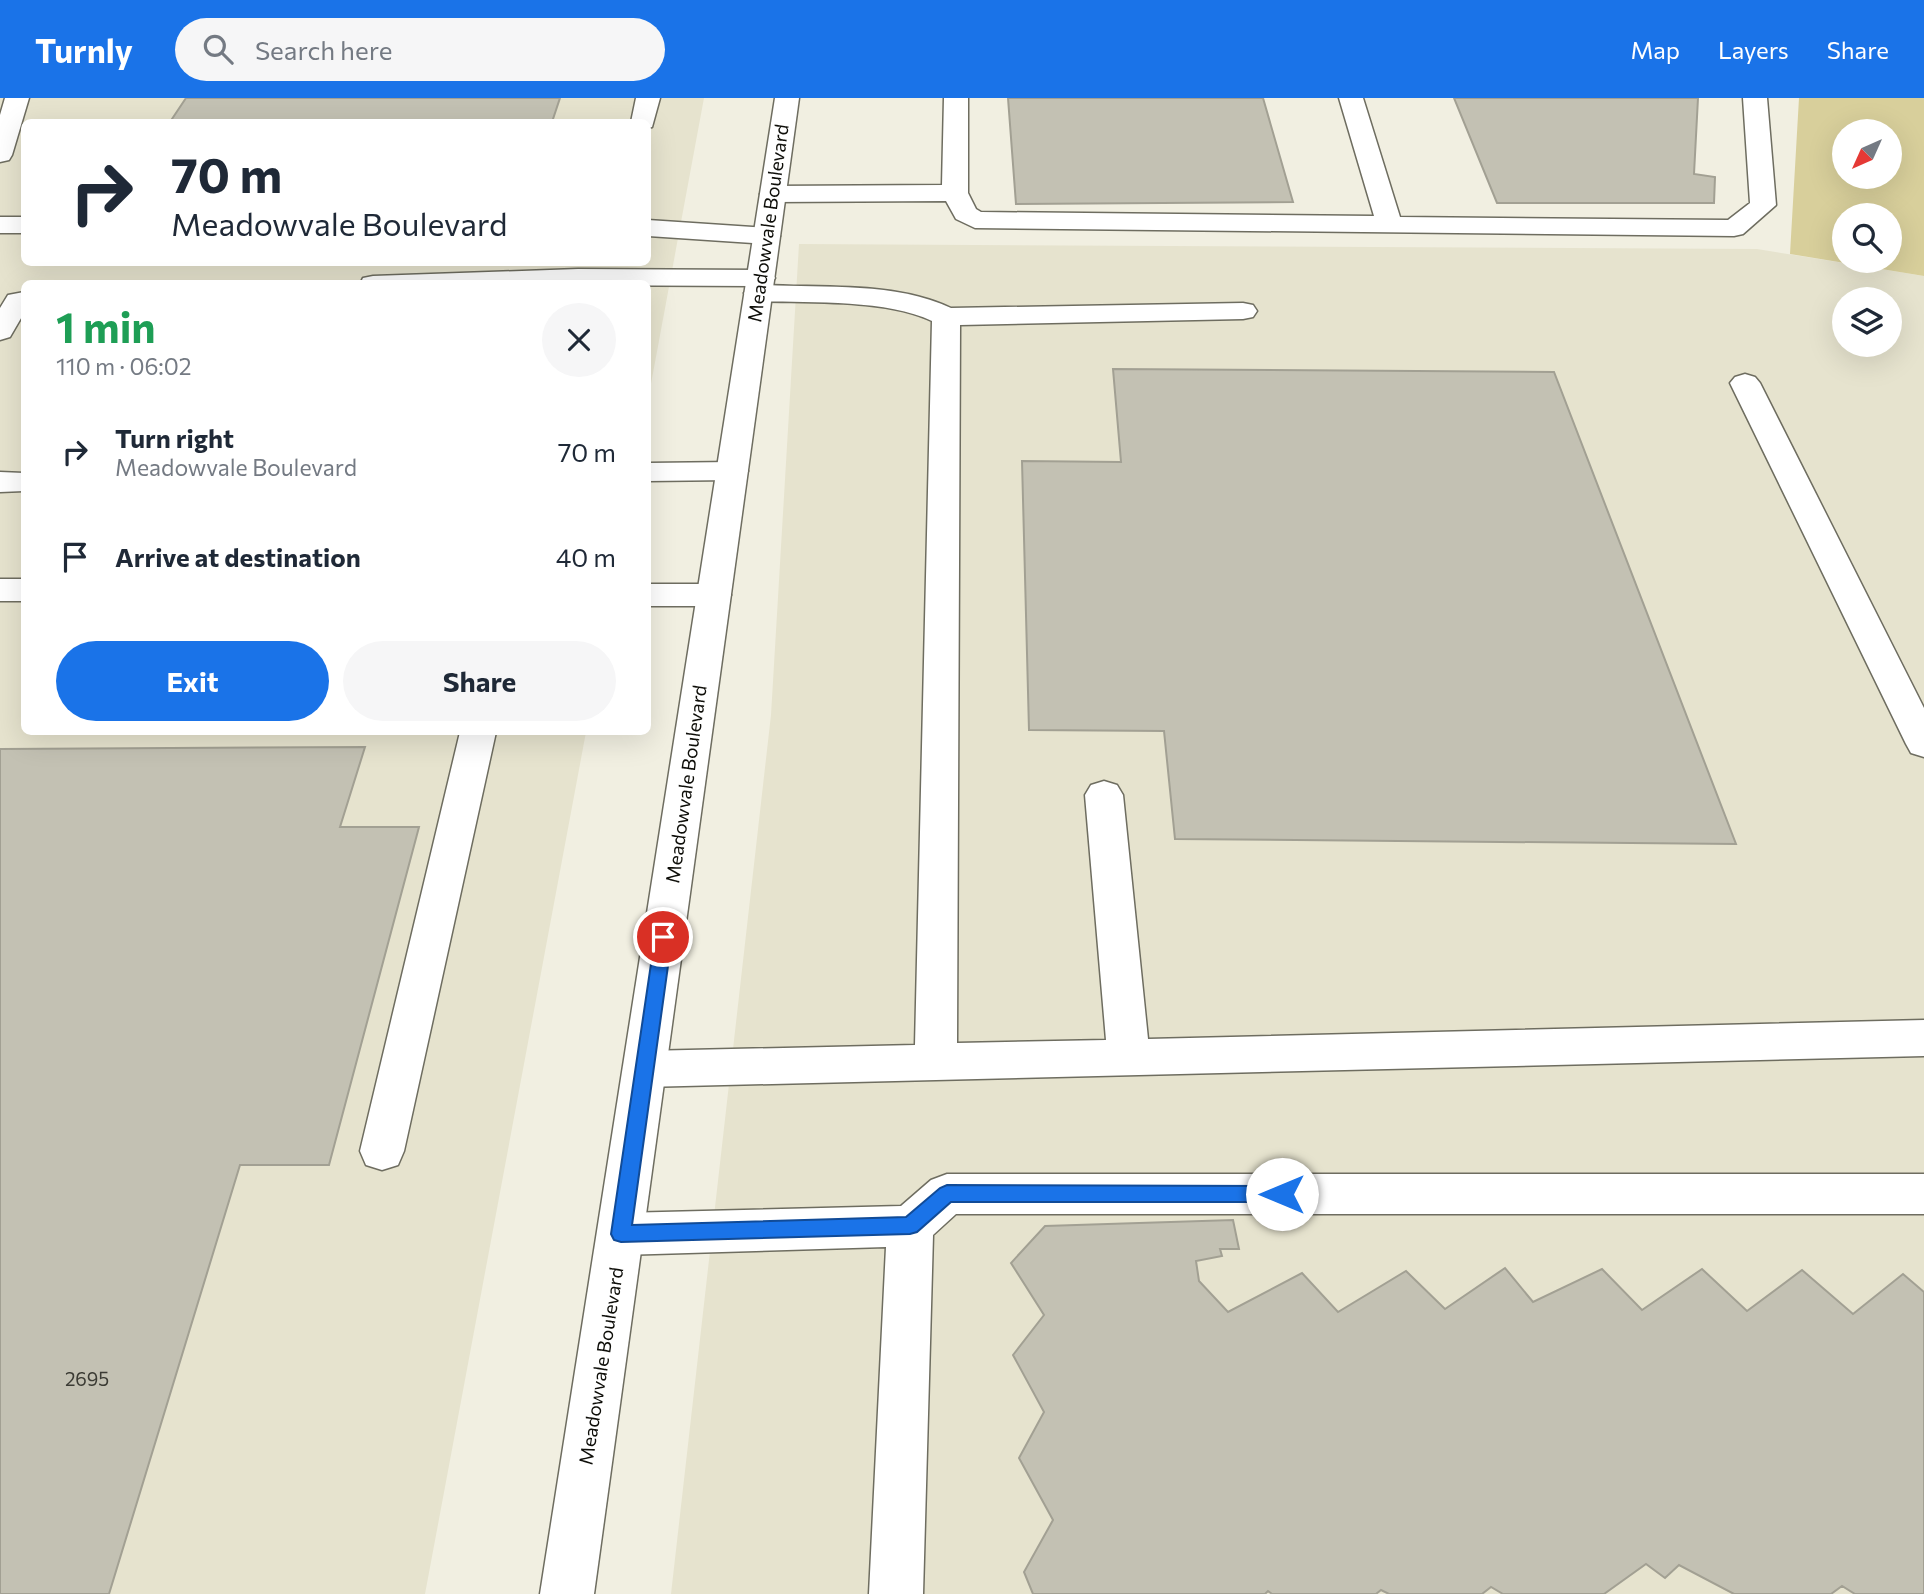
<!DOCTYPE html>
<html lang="en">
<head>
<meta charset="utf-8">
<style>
  :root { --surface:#fff; --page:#f6f6f7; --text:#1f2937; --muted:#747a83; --accent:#1a73e8 }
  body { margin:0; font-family:Commissioner,sans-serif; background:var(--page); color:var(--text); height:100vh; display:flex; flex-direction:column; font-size:26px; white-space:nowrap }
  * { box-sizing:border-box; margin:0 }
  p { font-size:23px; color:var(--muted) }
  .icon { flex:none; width:38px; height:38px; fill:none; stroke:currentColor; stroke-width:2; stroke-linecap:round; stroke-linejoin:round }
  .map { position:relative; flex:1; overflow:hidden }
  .panel { position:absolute; left:21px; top:182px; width:630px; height:455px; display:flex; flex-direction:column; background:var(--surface); border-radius:10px; box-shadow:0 7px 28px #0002 }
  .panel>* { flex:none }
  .guide { position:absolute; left:21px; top:21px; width:630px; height:147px; border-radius:10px; box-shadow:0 7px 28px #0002; background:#fff; color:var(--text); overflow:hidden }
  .needle { width:46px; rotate:225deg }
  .controls { position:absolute; left:1832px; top:21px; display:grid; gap:14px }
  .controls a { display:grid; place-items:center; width:70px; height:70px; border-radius:50%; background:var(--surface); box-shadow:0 7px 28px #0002; font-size:35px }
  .pin { position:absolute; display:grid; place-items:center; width:60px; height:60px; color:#fff; margin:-30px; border:4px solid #fff; border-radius:50%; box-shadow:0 2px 7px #0007 }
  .me { position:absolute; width:77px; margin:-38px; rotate:270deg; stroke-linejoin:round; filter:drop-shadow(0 0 5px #0008) }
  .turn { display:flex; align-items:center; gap:24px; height:147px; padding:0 35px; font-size:32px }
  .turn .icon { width:91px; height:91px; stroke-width:2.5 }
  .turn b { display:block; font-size:49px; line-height:60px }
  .round { display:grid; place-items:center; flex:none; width:74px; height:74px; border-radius:37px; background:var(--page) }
  .head { display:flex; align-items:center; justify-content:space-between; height:119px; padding:0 35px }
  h1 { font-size:42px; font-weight:700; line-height:52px; color:#1e9e55 }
  .action { display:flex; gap:14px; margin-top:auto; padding:14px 35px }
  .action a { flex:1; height:80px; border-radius:42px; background:var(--accent); color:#fff; font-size:28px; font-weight:700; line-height:80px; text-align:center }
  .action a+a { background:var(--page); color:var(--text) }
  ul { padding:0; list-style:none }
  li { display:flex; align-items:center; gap:21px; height:105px; padding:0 35px }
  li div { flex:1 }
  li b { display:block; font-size:26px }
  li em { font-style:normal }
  header { display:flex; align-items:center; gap:42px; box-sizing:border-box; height:98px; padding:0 35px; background:var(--accent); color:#fff }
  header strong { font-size:33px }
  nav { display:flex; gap:38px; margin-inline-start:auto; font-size:24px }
  .search { width:490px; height:63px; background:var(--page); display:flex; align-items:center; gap:18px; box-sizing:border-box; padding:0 24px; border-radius:38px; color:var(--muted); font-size:26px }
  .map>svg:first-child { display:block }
  .built { fill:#e6e3ce; fill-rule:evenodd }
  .green { fill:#d8cf9b; fill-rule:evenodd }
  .building { fill:#c3c1b3; stroke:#a2a093; stroke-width:2 }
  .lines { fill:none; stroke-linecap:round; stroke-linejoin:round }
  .minor-casing { stroke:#6e6d60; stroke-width:3 }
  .major-casing { stroke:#6e6d60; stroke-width:3 }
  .minor { fill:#fff; fill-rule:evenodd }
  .major { fill:#fff; fill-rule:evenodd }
  .route { fill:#1a73e8; stroke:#114b97; stroke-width:2 }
  .labels { text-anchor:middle; stroke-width:7; stroke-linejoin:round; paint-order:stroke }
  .street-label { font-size:19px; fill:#0e0e09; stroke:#fff }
  .near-number-label { font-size:19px; fill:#3b3b34 }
</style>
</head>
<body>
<header>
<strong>Turnly</strong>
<div class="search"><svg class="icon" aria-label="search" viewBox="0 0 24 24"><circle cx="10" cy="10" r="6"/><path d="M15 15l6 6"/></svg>Search here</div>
<nav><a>Map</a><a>Layers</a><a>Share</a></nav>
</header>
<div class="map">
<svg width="1924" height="1496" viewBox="0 0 1924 1496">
  <rect width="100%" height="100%" fill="#f1efe1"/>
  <path class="built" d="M0,0H704L648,302V186H24V634H586L425,1496H0ZM24,24H648V164H24Z
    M799,146L1757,151L1924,178V1496H671L771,617ZM1844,201H1890V247H1844Z"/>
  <path class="green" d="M1799,0H1924V178L1790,156ZM1844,33H1890V79H1844ZM1844,117H1890V163H1844Z"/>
  <path class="building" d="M186,0H560L552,24H170Z
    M1008,0H1263L1293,104L1016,106Z
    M1454,0H1698L1694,76L1715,79L1714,105H1497Z
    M1113,271L1554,274L1736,746L1175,741L1164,633L1029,632L1022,363L1121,364Z
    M365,649L340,729H419L329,1067H240L109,1496H0V651Z
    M1233,1122L1239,1151H1220L1222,1158L1196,1163L1199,1183L1228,1214L1302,1175L1338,1214L1406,1173L1445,1211L1505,1170L1533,1204L1602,1171L1642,1212L1702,1171L1747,1213L1802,1172L1853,1216L1903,1176L1924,1194V1496H1855L1842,1488L1831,1496H1734L1679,1467L1665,1480L1646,1466L1604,1496H1503L1491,1489L1482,1496H1389L1381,1492L1376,1496H1272L1268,1493L1265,1496H1033L1024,1474L1053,1422L1019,1360L1044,1314L1013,1257L1044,1217L1011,1165L1045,1128Z"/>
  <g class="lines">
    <defs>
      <path id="minor" d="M5,0H29L12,57L9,62L0,64V17Z
        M636,0H660L652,29L648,30V24H631Z
        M944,0H968V95L976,111L981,114L1374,118L1339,0H1363L1400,119L1728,122L1750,105L1743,0H1767L1776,107L1743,136L1734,138L975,130L956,121L946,103L773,104L764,101L760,96L764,91L773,88L942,87Z
        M0,119H24V135H0Z
        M648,122L767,130L776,132L780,138L776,144L767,146L648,138Z
        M578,171L761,172L771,174L775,180L771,186L766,187C825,190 896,184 951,210L1243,205L1253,207L1257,213L1253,219L1243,221L960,227L957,945L1106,942L1085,697L1091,687L1104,683L1117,687L1123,697L1148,941L1924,922V958L644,989L629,984L623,971L629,958L644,953L915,947L932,223C887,201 809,205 758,203L748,201L744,195L752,188L360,186L363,180L373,178Z
        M24,194V215L10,239L0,242V210L8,197Z
        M1745,276L1755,279L1760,285L1924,610V659L1911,655L1906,646L1730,285L1735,279Z
        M732,364L743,366L748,373L743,380L732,382L648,383V365Z
        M0,374L24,375V393L0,394Z
        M0,481H24V503H0Z
        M648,486H714L726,489L731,497L726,505L714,508H648Z
        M460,634H496L404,1053L398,1067L382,1072L366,1067L360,1053Z
        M947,1076H1924V1116H956L933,1137L923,1496H869L886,1149L621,1157L605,1151L598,1136L605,1121L621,1115L901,1108L931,1082Z"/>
      <path id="major" d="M775,0H799L594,1496H540Z"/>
    </defs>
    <use href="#minor" class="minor-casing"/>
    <use href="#major" class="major-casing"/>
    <use href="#minor" class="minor"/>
    <use href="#major" class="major"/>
  </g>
  <path class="route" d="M663,833L669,835L672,839L632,1127L906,1119L940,1090L947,1087L1282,1088L1289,1090L1291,1096L1289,1102L1282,1104H951L917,1134L910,1136L621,1144L614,1142L611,1136L655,839L658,835Z"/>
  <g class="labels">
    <g class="street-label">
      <text transform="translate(768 125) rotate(-82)" y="7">Meadowvale Boulevard</text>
      <text transform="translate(686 686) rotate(-82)" y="7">Meadowvale Boulevard</text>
      <text transform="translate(601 1268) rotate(-81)" y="7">Meadowvale Boulevard</text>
    </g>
    <g class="near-number-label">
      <text x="87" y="1288">2695</text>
    </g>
  </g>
</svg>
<div class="controls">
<a><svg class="needle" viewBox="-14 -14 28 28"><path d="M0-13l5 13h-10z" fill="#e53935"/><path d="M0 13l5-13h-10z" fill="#747a83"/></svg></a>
<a><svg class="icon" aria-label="search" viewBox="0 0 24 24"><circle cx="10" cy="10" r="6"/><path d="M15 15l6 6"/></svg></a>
<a><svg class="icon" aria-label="layers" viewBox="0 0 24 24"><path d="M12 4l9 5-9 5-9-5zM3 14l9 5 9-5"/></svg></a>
</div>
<div class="pin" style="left:663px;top:839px;background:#d93025"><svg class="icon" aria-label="arrive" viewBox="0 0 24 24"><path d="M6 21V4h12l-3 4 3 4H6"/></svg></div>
<svg class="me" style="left:1282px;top:1096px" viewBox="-20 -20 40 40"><circle r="19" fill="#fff"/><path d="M0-13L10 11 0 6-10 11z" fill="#1a73e8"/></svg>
<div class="guide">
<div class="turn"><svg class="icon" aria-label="right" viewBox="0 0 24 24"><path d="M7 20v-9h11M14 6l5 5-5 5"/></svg><div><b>70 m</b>Meadowvale Boulevard</div></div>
</div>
<section class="panel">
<div class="head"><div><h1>1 min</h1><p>110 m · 06:02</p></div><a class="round"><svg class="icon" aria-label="close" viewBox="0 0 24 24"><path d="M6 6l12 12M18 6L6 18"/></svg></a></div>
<ul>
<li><svg class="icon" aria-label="right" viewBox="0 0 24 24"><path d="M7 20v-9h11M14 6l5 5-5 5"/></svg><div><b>Turn right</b><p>Meadowvale Boulevard</p></div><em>70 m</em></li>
<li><svg class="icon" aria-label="arrive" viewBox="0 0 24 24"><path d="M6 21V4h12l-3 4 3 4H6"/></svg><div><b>Arrive at destination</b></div><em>40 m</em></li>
</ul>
<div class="action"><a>Exit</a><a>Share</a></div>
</section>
</div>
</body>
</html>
